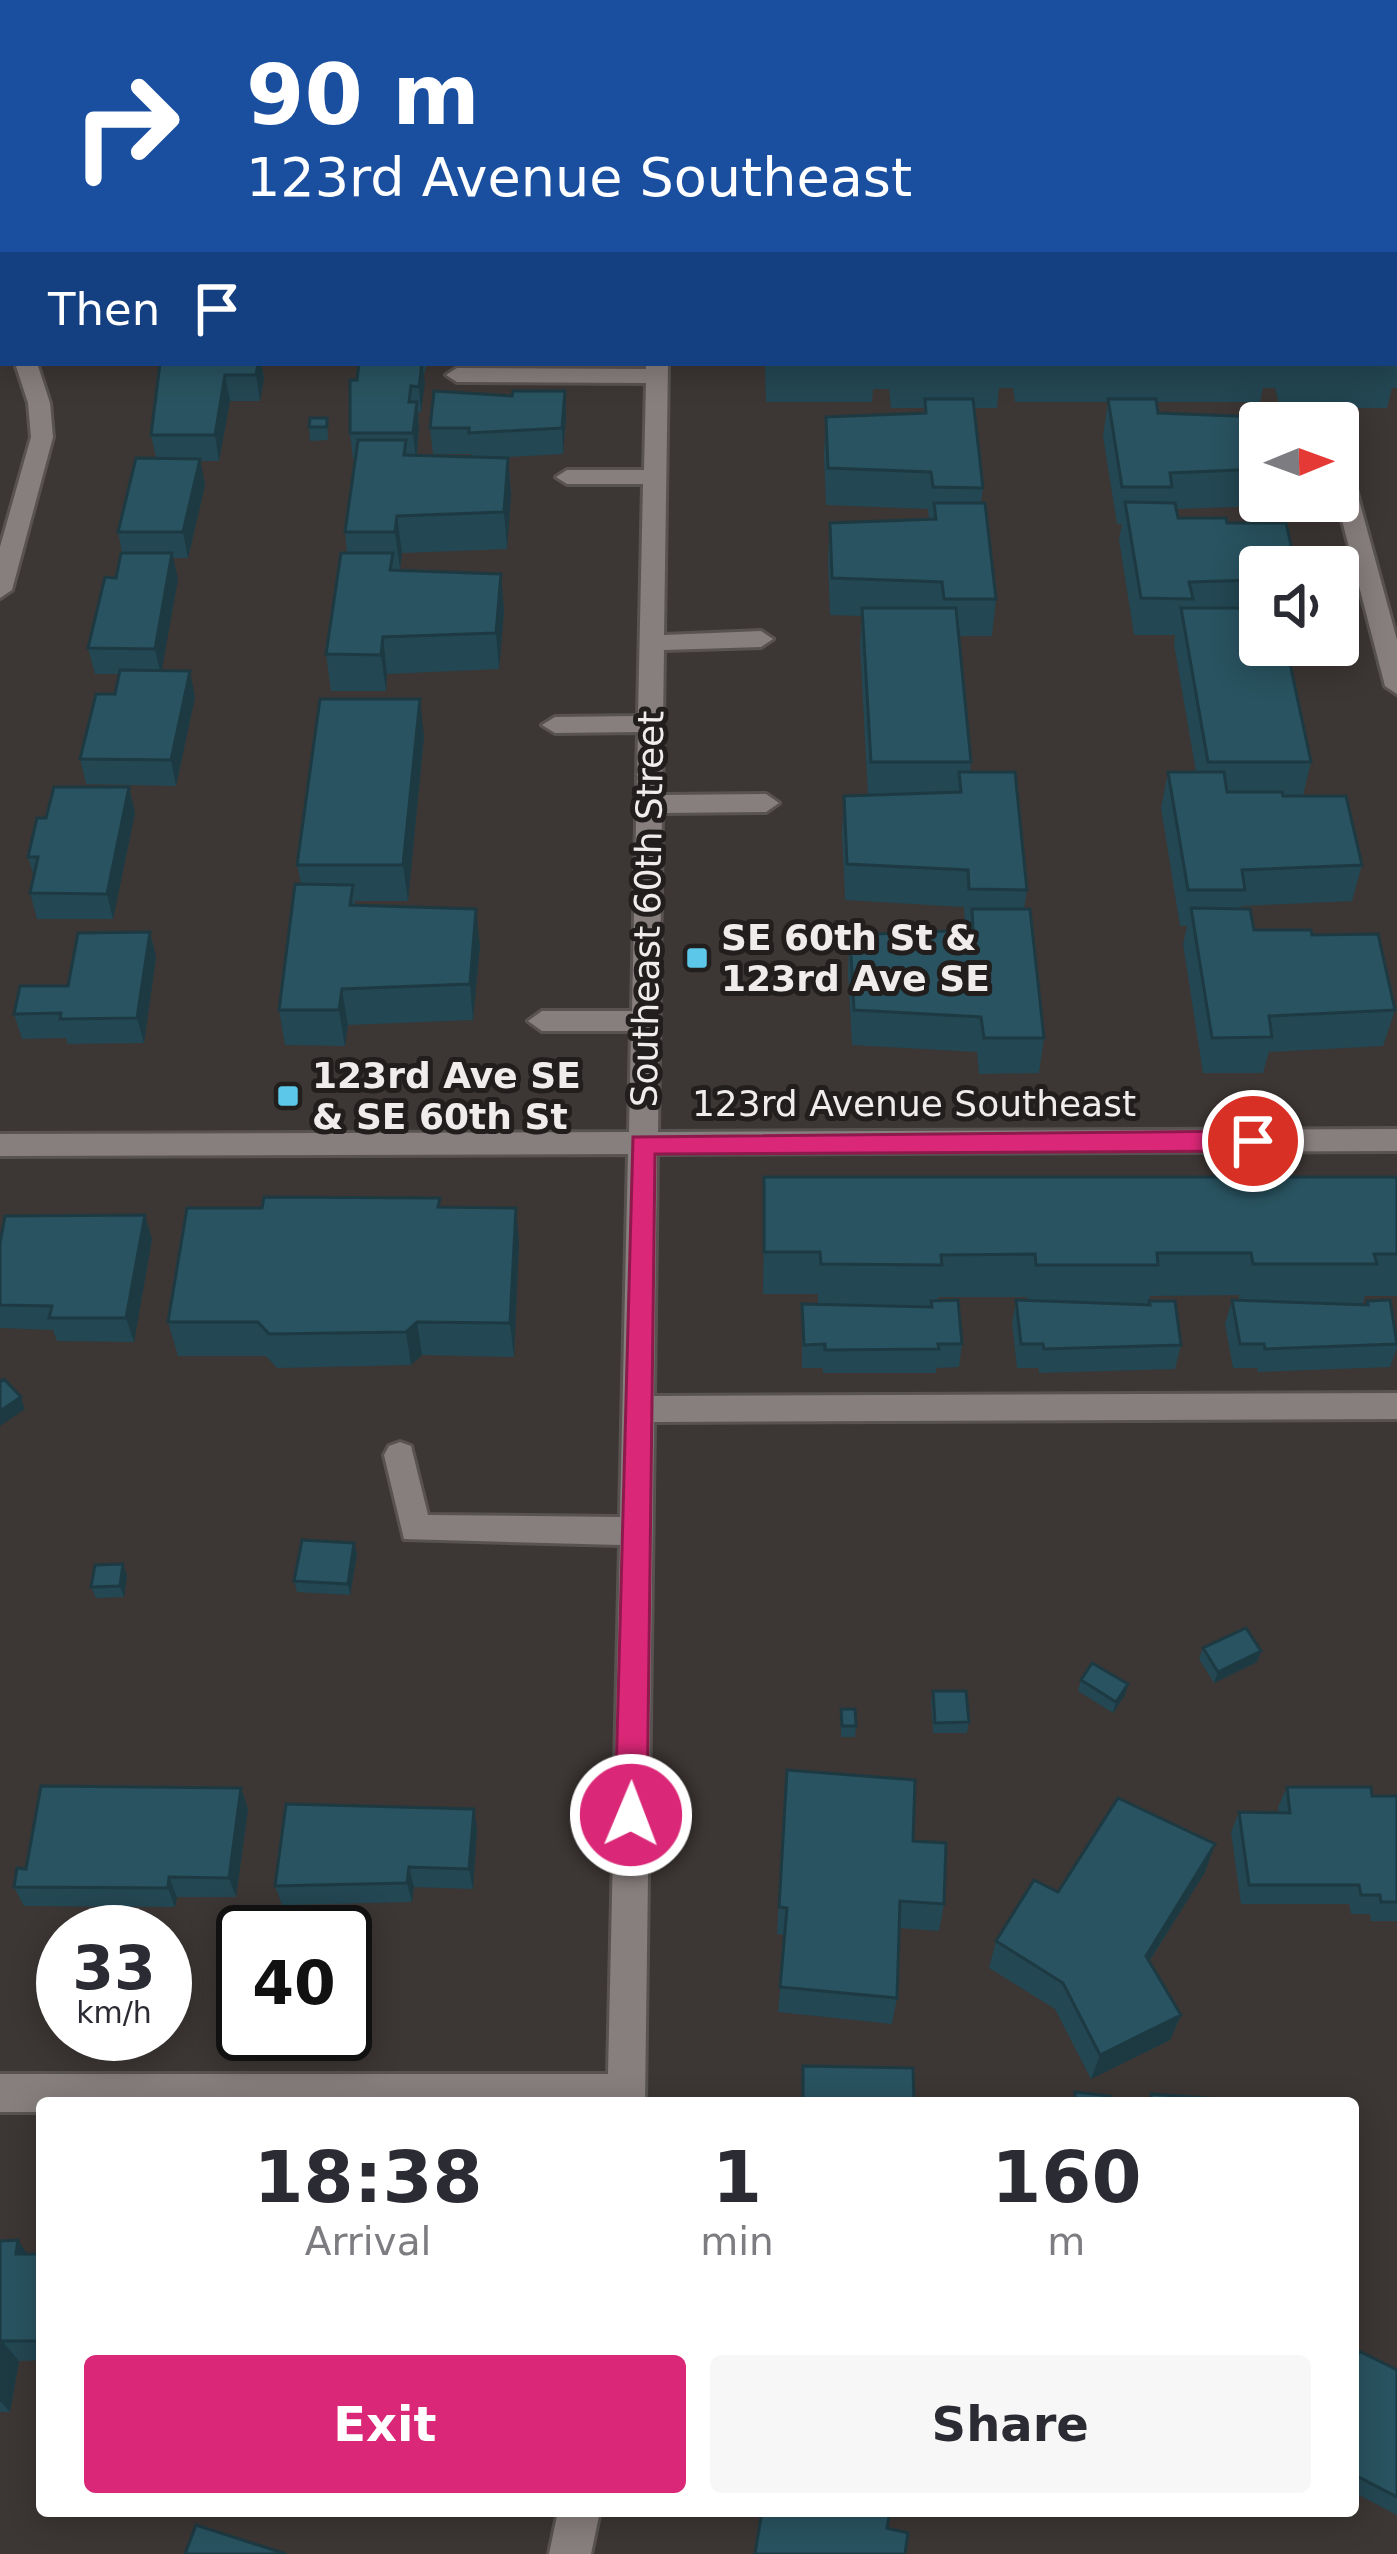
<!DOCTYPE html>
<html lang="en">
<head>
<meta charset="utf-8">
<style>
  :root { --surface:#fff; --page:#f7f7f7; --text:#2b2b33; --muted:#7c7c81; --accent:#db2777 }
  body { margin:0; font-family:"DejaVu Sans",sans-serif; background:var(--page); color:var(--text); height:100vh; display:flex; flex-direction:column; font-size:45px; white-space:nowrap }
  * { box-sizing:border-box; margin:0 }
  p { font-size:39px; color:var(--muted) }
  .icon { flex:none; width:66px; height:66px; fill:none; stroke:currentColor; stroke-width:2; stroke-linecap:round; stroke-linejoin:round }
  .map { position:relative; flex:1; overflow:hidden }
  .side { position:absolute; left:36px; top:2097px; width:1323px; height:420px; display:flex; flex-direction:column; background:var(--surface); border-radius:12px; box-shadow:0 6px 30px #0003 }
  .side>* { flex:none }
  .guide { position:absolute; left:0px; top:0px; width:1398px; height:366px; box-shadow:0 6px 30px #0003; background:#1a4fa0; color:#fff; overflow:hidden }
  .needle { width:78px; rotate:89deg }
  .controls { position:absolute; left:1239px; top:402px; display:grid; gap:24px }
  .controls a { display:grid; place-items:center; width:120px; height:120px; border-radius:12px; background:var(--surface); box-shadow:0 6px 30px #0003; font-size:60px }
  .speed { position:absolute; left:36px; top:1905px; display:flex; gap:24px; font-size:60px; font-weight:700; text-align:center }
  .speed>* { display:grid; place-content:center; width:156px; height:156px; border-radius:50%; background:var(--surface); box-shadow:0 6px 30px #0003; line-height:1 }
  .speed small { font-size:30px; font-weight:400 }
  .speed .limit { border:6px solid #111; border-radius:18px; background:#fff; color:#111 }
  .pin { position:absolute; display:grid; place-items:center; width:102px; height:102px; color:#fff; margin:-51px; border:6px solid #fff; border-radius:50%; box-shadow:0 3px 12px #0007 }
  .me { position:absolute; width:132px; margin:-66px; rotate:1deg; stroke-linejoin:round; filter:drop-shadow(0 0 9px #0008) }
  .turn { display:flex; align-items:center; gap:42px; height:252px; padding:0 48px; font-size:54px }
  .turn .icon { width:156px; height:156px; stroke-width:2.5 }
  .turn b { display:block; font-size:84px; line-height:102px }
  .then { display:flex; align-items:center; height:114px; padding:0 48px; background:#0003; gap:24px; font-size:45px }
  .eta { display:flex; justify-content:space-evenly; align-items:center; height:204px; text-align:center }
  .eta b { font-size:72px; font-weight:800; line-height:84px }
  .button { display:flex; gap:24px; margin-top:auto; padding:24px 48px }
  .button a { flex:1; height:138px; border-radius:12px; background:var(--accent); color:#fff; font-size:48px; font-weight:800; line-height:138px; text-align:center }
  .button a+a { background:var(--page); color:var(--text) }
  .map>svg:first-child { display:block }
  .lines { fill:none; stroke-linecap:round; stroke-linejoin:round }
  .minor-casing { stroke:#585351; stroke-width:6 }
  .minor { fill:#877f7d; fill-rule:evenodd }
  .wall { fill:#234753 }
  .shaded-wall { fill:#1d3a43 }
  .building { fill:#295360; stroke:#1d3a43; stroke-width:3 }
  .route { fill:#db2777; stroke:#8e194d; stroke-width:3 }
  .poi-dot { fill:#5cc7e8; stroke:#211e1d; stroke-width:4.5 }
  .labels { text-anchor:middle; stroke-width:10; stroke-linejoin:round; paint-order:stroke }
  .street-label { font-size:36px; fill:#f0eceb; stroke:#211e1d }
  .poi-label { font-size:36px; font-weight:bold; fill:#f0eceb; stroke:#211e1d; text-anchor:start }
</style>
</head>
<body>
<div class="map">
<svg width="1397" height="2554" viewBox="0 0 1397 2554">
  <rect width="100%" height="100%" fill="#3c3634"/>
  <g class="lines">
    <defs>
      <path id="minor" d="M588,0H609L611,3H590Z
        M869,0H887V3H869Z
        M0,21L3,22V34L0,33Z
        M1395,23H1397V35H1395Z
        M0,280H3L0,293Z
        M0,319H3V334H0Z
        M15,363H37L50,403L53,437L12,590L0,598V547L31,437L28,403Z
        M646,363H668L664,635L761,631L773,639L761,647L664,650L662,795L766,794L779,803L766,812L662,813L658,1132L1397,1129V1151L657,1154L654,1396L1397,1393V1419L654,1422L645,2103H42V2112H0V2074H608L620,1545L404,1539L384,1455L389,1446L400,1442L411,1446L428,1515L620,1517L628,1154L0,1156V1134L629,1132L631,1031H542L528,1021L542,1011H632L638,732L555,733L542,725L555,717L638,716L643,484H567L556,477L567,470H644L646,383L457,382L446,375L457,368L646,369Z
        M1338,472L1353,478L1397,640V694L1385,686L1337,501Z
        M558,2511H600L591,2554H549Z"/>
    </defs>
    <use href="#minor" class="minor-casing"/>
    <use href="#minor" class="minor"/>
  </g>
  <path class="wall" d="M397,0H533L541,3H398Z
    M0,135H3V195L0,196Z
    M1395,288H1397V388H1392L1387,408H1280L1275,388H1263L1260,402H1157L1158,413L1260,423V501H1265L1264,506L1176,509L1178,518L1227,523L1260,567V645L1311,762L1303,796L1362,865L1352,901L1241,906V909L1254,930L1312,935L1395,1010L1383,1046L1269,1052L1263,1073H1203L1183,944L1187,926H1180L1161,808L1168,772H1196L1174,644L1175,635H1134L1119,539L1122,524H1117L1103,436L1108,402H1015L1013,388H999L997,408H974L983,488L981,503L996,599L992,636H959L971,762L970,772L1027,890L1024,909L1044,1038L1039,1073L979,1074L977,1052L852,1045L848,971L850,935L969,930L970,926H965L964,907L845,900L842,833L844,796H868L860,645L862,616L830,615L828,560L830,523L929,519L928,509L826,505L824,454L826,417L924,413L925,408H891L889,389H873L872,402H766L765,363H1395Z
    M160,363H261L264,378L260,401H230L219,461H200L205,485L188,558H173L178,579L161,671L195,697L176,786L86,784L80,759L115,694L119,674H95L88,648L116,578L122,553L118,532L156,458L151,435Z
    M359,363H427L424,375L421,413L418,412L419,428L417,455L471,457V454H433L430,428L512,396L565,391L566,417L563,454L488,458H508L511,495L507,549L402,553L400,569H394L501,574L504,611L499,669L387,674L386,691H331L326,654L347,553L345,532L355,459H353L350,433Z
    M327,418L328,440L310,441L309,427Z
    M424,736L408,901H355L356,906L480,946L473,1020L348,1025L345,1046L285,1045L279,1010L301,884L297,865Z
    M129,787L135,813L113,919H37L30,893L34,876L28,857L46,818Z
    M150,932L156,957L144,1043L68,1044L66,1038L22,1039L14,1014L68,986Z
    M764,1177H1397V1296H1365L1362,1305H1366L1367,1301L1397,1336V1348L1390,1367L1258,1372L1257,1368H1233L1225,1324L1232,1300L1239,1301V1295L1150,1296L1148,1305L1149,1301L1181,1345L1175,1369L1039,1373V1368H1017L1012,1324L1016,1300L1028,1301L1027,1297H938V1301L962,1344L959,1367L936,1368V1373H823V1368H802V1304H818V1294H763Z
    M441,1207L516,1208L519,1243L514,1357L422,1355L411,1365L277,1368L266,1356H178L168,1322Z
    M152,1239L134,1342L57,1341L53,1330L0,1328V1243Z
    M354,1543L357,1554L350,1595L297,1592L294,1581Z
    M123,1564L127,1576L124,1597L96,1598L91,1587Z
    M1203,1648L1261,1651L1257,1662L1214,1683L1199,1659Z
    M1081,1680L1128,1684L1125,1695L1113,1713L1078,1691Z
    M933,1691L969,1722L967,1733H933L931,1701Z
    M841,1709L856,1726L855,1737H841Z
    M787,1770L913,1841L944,1904L939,1931L899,1928L897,1998L892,2024L778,2012L785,1935L777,1934Z
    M1287,1787L1372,1796H1397V1921H1371L1370,1914H1351L1349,1904H1241L1231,1832L1239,1812L1279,1813L1278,1807Z
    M241,1788L248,1809L236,1897H177L175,1907L24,1906L14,1887Z
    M477,1829L473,1889L414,1887L412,1902L282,1905L275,1886Z
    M1215,1844L1205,1872L1149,1962L1181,2015L1170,2040L1091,2079L1055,2009L989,1968L996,1941Z
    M0,2241L28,2254H42V2360L19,2361L10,2412H0Z
    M1359,2351L1397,2370V2515L1353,2492V2358Z"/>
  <path class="shaded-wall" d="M258,363H261L264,378L260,401L256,375Z
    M422,363L425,383L421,413L419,387Z
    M225,375L230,401L219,461L215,435Z
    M565,391L566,417L563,454L562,428Z
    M417,402L419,428L416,459L413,433Z
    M508,458L511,495L507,549L504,512Z
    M200,459L205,485L188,558L183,532Z
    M397,516L402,553L400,569L395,532Z
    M172,553L178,579L161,675L155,649Z
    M501,574L504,611L499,669L496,633Z
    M383,637L387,674L386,691L381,655Z
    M190,671L195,697L176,786L171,760Z
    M420,699L424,736L408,901L403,865Z
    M129,787L135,813L113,919L107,894Z
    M476,909L480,946L473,1020L470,984Z
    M150,932L156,957L144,1043L137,1018Z
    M342,989L348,1025L345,1046L339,1010Z
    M516,1208L519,1243L514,1357L510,1323Z
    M145,1215L152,1239L134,1342L126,1318Z
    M417,1322L422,1355L411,1365L406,1332Z
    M21,1397L25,1409L0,1426V1411Z
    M354,1543L357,1554L350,1595L348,1584Z
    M123,1564L127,1576L124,1597L120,1586Z
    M1261,1651L1257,1662L1214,1683L1218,1672Z
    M1128,1684L1125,1695L1113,1713L1116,1702Z
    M241,1788L248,1809L236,1897L229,1878Z
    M474,1809L477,1829L473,1889L469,1869Z
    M1215,1844L1205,1872L1136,1982L1146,1956Z
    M409,1867L414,1887L412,1902L407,1883Z
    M169,1877L177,1897L175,1907L168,1888Z
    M1181,2015L1170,2040L1091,2079L1100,2055Z
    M18,2240L33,2262L16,2254Z
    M2,2341L19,2361L10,2412L0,2401V2355Z"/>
  <path class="building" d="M431,0H533L541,3H461L464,1L441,3Z
    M0,135H3V170H0Z
    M1395,305H1397V342H1395Z
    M160,363H258L256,375H225L215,435H151Z
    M359,363H422L419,387L411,386L409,402H417L413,433H350V380H357Z
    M434,391L512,396L513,391H565L562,428L469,433V428H430Z
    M925,399H973L983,488L933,487L931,472L828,468L826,417L926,413Z
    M1108,399H1156L1158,413L1261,417L1260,469L1170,473L1172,487H1122Z
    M310,418H327V427H309Z
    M358,440H406L404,455L508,458L504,512L397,516L395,532H345Z
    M136,458L200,459L183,532H118Z
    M1125,502L1175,503L1178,518H1226L1227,523H1286L1296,567H1260V580L1189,582L1193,599L1141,598Z
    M934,503H985L996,599H944L942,582L832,578L830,523L936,519Z
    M121,553H172L155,649L88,648L105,577L116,578Z
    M341,553H393L390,570L501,574L496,633L383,637L381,655L326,654Z
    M862,608H956L971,762H871Z
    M1181,608H1260V645H1286L1311,762H1208Z
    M120,670L190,671L171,760L80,759L96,694H115Z
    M320,699H420L403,865H297Z
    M959,772H1015L1027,890L969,889L968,870L847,864L844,796L961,792Z
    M1168,772H1224L1227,792H1282L1283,796H1346L1362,865L1242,870L1245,890H1188Z
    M54,787H129L107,894L30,893L38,857H28L37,818H46Z
    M295,884L353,885L350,905L476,909L470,984L342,989L339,1010H279Z
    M1191,908L1250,909L1254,930H1311L1312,935L1378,934L1395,1010L1269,1016L1272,1037L1212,1038Z
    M972,909H1030L1044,1038H984L981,1017L854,1010L850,935L973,930Z
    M150,932L137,1018L60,1019L61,1013L14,1014L20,986H68L78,933Z
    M764,1177H1397V1254H1374L1377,1264H1253L1251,1253H1157L1158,1265H1036L1035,1254L941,1255L942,1265L821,1264L820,1252H764Z
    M264,1197L440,1198L438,1207L516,1208L510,1323L417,1322L406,1332L269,1334L258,1322H168L187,1208H262Z
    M145,1215L126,1318H49L52,1306L0,1305V1243L5,1216Z
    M958,1300L962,1344H938L939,1349L825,1350V1344L804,1345L802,1304L932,1307L931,1301Z
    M1016,1300L1150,1305L1149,1301H1175L1181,1345L1044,1349L1043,1344H1021Z
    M1232,1300L1368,1305L1367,1301L1390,1300L1397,1344L1265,1349L1264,1344H1240Z
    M4,1379L21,1397L0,1411V1382Z
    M302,1540L354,1543L348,1584L294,1581Z
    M123,1564L120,1586L91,1587L95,1565Z
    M1246,1628L1261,1651L1218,1672L1203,1648Z
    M1092,1663L1128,1684L1116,1702L1081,1680Z
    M933,1691H966L969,1722L935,1723Z
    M841,1709H855L856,1726H842Z
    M787,1770L915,1780L913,1841L946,1843L944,1904L900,1901L897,1998L780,1987L787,1908L779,1907Z
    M41,1786L241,1788L229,1878L169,1877L168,1888L14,1887L17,1868L26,1869Z
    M1287,1787H1371L1372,1796H1397V1902H1381L1380,1895H1361L1359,1885H1249L1239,1812L1290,1813Z
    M1118,1798L1215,1844L1146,1956L1181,2015L1100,2055L1063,1983L996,1941L1034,1880L1058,1892Z
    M286,1804L474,1809L469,1869L409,1867L407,1883L275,1886Z
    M803,2066L913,2068L914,2103H803Z
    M1075,2092L1110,2096V2103H1075Z
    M1151,2094L1262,2102V2103H1151Z
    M18,2240L16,2254H42V2341H2L0,2355V2241Z
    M1359,2351L1397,2370V2497L1353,2474V2368Z
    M762,2511H890L887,2528L908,2533L905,2554H755Z
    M196,2525L286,2554H185Z"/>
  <path class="route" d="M1253,1131L1266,1141L1253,1151L655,1154L647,1815L642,1825L631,1830L620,1825L615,1815L633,1137Z"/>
  <g class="poi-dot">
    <rect x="685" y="946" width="24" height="24" rx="6"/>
    <rect x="276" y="1084" width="24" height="24" rx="6"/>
  </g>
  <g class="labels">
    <g class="street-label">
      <text transform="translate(647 909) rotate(-89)" y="13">Southeast 60th Street</text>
      <text x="914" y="1116">123rd Avenue Southeast</text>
    </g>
    <g class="poi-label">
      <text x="721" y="950">SE 60th St &amp;<tspan x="721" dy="41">123rd Ave SE</tspan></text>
      <text x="312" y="1088">123rd Ave SE<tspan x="312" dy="41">&amp; SE 60th St</tspan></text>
    </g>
  </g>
</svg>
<div class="controls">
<a><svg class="needle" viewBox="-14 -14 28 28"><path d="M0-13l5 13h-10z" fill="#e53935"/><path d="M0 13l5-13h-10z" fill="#7c7c81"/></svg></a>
<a><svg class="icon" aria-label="sound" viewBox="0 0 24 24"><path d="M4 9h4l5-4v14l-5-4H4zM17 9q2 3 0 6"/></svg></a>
</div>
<div class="speed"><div>33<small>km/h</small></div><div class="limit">40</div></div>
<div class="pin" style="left:1253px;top:1141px;background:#d93025"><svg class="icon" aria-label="arrive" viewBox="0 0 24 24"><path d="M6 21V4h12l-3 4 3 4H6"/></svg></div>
<svg class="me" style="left:631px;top:1815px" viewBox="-20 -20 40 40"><circle r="17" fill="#db2777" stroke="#fff" stroke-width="3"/><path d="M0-11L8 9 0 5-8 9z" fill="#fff"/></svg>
<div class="guide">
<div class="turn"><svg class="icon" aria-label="right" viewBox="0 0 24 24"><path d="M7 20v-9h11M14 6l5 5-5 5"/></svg><div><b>90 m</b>123rd Avenue Southeast</div></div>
<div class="then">Then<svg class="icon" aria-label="arrive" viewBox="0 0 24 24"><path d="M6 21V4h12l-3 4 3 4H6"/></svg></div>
</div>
<section class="side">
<div class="eta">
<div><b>18:38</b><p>Arrival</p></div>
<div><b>1</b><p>min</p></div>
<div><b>160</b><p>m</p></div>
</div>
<div class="button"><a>Exit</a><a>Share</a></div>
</section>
</div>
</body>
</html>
